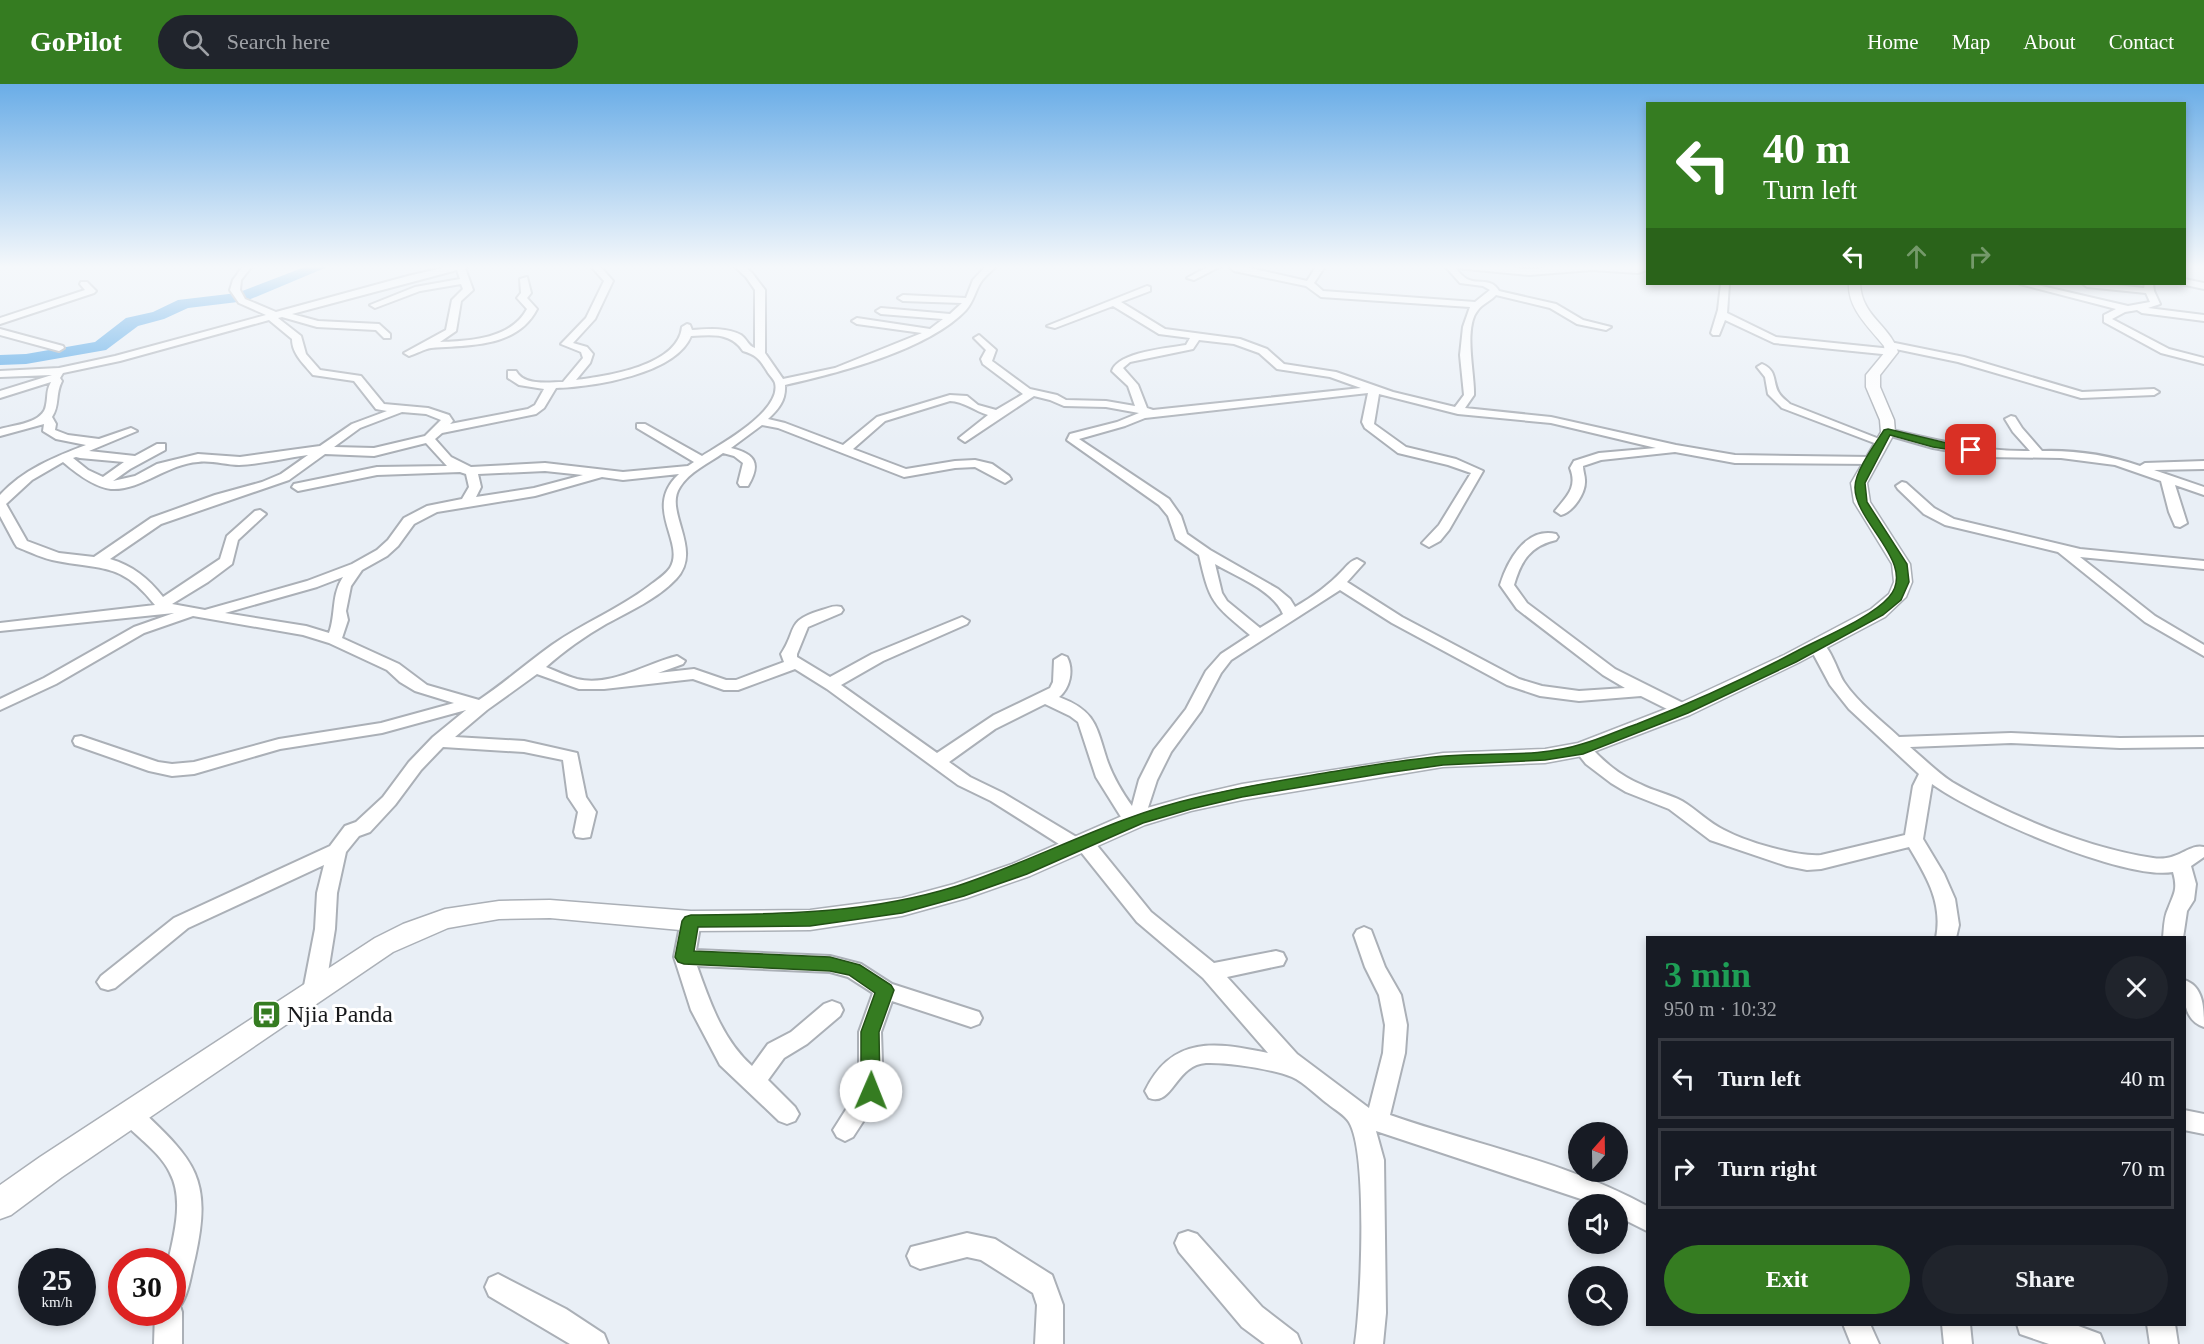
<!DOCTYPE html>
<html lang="en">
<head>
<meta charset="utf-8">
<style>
  :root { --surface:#171b24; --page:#20242c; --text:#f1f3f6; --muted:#9ea1a6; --line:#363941; --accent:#357c21 }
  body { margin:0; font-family:Georgia,serif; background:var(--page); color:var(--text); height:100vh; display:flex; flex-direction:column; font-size:22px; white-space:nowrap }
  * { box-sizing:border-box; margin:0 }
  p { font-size:20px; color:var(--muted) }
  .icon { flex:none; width:33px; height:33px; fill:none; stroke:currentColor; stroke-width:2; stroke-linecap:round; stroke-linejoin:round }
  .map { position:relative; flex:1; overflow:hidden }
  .details { position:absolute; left:1646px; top:852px; width:540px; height:390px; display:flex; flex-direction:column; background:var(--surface); border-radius:0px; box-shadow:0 3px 9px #0003 }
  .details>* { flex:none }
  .hud { position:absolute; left:1646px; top:18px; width:540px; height:183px; border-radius:0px; box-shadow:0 3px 9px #0003; background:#357c21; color:#fff; overflow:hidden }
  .needle { width:39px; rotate:20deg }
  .controls { position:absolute; left:1568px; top:1038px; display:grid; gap:12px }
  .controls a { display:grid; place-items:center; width:60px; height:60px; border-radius:50%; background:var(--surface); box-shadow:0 3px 9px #0003; font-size:30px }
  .speed { position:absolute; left:18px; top:1164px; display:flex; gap:12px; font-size:30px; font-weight:700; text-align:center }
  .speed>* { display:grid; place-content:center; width:78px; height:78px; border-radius:50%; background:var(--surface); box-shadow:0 3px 9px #0003; line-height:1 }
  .speed small { font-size:15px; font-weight:400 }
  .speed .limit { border:9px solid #d22; background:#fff; color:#111 }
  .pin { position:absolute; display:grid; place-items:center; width:51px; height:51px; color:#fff; margin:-26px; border-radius:12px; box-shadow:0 3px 9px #0006 }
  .me { position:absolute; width:66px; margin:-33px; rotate:1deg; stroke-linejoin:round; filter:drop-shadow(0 0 4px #0008) }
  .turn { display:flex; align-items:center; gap:21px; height:126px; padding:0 18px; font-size:27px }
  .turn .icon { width:78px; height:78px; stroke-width:2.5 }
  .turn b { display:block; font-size:42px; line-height:51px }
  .lanes { display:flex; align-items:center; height:57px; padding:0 18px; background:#0003; justify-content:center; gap:30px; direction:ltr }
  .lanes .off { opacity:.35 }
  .round { display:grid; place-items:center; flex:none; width:63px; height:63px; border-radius:32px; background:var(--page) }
  .overview { display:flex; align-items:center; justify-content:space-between; height:102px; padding:0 18px }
  h1 { font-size:36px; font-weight:700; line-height:45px; color:#1e9e55 }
  .primary-button { display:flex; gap:12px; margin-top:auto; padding:12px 18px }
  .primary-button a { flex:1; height:69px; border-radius:36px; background:var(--accent); color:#fff; font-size:24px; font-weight:700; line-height:69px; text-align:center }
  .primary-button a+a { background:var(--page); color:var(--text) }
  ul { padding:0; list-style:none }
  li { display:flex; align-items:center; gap:18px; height:81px; margin:0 12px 9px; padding:0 6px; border:3px solid var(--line); border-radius:0px }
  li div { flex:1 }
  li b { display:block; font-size:22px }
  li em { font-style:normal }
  header { display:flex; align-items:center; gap:36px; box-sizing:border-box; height:84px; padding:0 30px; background:var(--accent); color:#fff }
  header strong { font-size:28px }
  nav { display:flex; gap:33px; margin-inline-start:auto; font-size:21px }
  .search { width:420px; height:54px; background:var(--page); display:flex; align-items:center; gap:15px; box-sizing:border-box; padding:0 21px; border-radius:33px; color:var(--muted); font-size:22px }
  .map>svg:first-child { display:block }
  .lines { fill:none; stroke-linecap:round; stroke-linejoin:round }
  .river { fill:#4ea3e5; fill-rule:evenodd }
  .minor-casing { stroke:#abb0b7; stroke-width:4 }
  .tertiary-casing { stroke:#abb0b7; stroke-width:3 }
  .minor { fill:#fff; fill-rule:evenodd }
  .tertiary { fill:#fff; fill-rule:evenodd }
  .route { fill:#357c21; stroke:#225115; stroke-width:1.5 }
  .labels { text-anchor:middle; stroke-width:6; stroke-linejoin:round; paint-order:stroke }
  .near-poi-label { font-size:24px; fill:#16181a; stroke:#fff; text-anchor:start }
</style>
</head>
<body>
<header>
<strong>GoPilot</strong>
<div class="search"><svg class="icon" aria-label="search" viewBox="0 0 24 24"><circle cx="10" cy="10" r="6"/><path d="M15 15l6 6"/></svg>Search here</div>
<nav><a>Home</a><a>Map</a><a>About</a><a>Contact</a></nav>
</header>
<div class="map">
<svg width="2204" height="1260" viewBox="0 0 2204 1260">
  <rect width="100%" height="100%" fill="#e9eff6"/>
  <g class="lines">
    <path class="river" d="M310,181H332L246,217L188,224L164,235L138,242L106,266L26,280L0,281V271L26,270L95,258L126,234L153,228L178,216L237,209Z"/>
    <defs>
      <path id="minor" d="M244,181L252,182L241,196L240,206L245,215L276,228L408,192L455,181H472L465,184L473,206L461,217L456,247L440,258C470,257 511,255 527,225L517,214L521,209L520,195L527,193L531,209L527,214L537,225C517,264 469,261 431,264C424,265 416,270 409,272L404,269L446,246L452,216L463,205L461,200L420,207L375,224L370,221L415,203L460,195L457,186L292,230L318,237L379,240L390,250V254H384L376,246L317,243L282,233L278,234L301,252L306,270L320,286L361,292L384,320L428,324L449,331L453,337L450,340L528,325L535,321L544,305L519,301L508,294V287H516C524,302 548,298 563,298L583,274L581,268L561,260L586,234L604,197L590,181H599L613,197L595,235L573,259L587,263L593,270L590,279L576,296C607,292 678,282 682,243L687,240L690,241L692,246C707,245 726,243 741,251C747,255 748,262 755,264V206L746,193L733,181H743L752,189L765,206V269L783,295L835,284L922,249L857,240L852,237L857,234L930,245L943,235L881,230L876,227L881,224L950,230L962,219L903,217L898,214L903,211L966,214L973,196L987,181H997C992,187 985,192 981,198C975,207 974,217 966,226C928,266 838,289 785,301C786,316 779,325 768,335L785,339L843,361L877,333L950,311L967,312L978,321L996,326L1023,310L983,280L981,275L986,266L974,254L979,251L996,266L992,277L1030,305L1057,311L1066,316L1106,317L1135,322L1128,302L1112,287C1118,268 1168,264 1186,261L1190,254L1159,250L1113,222L1055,244L1047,242L1147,202L1150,203V207L1121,218L1165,245L1240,255L1267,265L1284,280L1336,288L1393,308L1455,323L1464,311L1460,271L1463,243L1470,223L1321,213L1306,202L1234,187L1227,181H1237L1307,197L1317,181H1326L1314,199L1323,207L1475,218L1490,206L1483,202L1460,199L1444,181H1486L1529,185L1579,181L1638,183L1647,181V186L1638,189L1592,186L1529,191L1456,184C1458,187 1463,193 1467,195C1479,201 1491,193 1499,207L1556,220L1583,236L1611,243L1606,246L1577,240L1550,224L1496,211C1491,217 1482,220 1478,226C1463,243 1475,291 1474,311L1465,324L1551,333L1676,361L1735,371L1871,373L1875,374V380L1735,379L1675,368L1601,376L1583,382C1583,387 1585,392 1585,396C1586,409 1573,428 1561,431L1555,427C1566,413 1578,404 1570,384L1574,377L1599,369L1656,364L1551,339L1458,330L1379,310L1374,340L1406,363L1456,375L1483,387L1449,446L1440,457L1429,463L1422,459L1439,441L1471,389L1448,381L1398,369L1365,344L1362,338L1368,309L1145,334L1125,342L1079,355L1169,415L1181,432L1187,450L1210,466L1278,505L1290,515L1295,523C1312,513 1328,502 1342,487C1347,482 1350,477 1357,475L1364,479L1347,498L1402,533L1519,595L1542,602L1579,607L1625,604L1603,591L1517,525L1500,501C1507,478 1525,443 1556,450L1558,453L1556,456C1530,462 1521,477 1514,501L1527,519L1615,585L1689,622L1691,626L1689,630H1677L1641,612L1579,617L1540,612L1507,601L1392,539L1340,506L1231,576L1221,589L1201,627L1171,668L1157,696L1143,739L1132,743L1126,741L1096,693L1078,638L1070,632L1045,620L995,645L949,678L970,693L1003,709L1078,754H1091L1151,828L1214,879L1276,867L1283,869L1286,875L1283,881L1227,893L1297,970L1369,1024L1383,969L1385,941L1379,911L1365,883L1354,851L1357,846L1364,843L1371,846L1385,883L1401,911L1407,941L1405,969L1390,1031C1476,1061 1567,1078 1647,1122V1147L1617,1132V1120H1596L1376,1047L1384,1076L1386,1229L1383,1260H1355C1361,1220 1368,1069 1349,1038C1345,1031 1334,1025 1328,1020C1317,1012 1304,998 1292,993C1273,985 1226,978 1206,979C1175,981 1173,1023 1149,1014L1145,1007C1172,951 1216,958 1268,969L1203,894L1137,838L1081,768L1070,767L991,717L958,701L827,605L795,585L738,606H724L693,595L604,605H579L537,590L487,626L455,653L524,657L577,669L586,713L596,728L590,753L583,754L576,753L574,748L578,728L568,713L563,676L524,668L443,663L421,686L395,721L370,748L359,752L346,768L337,809L335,845L325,907L322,913L314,916L306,913L303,907L315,845L317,809L324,781L188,844L115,904L108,906L101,904L97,898L101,892L174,834L330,762L345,742L356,738L383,713L409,678L433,653L466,626L382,649L280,665L194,690L172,692L149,687L75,661L73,657L75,653L81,652L158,678L172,680L194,678L279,655L381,639L454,619L415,607L400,598L387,586L329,559L303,551L193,532L144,549L56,600L0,626V615L44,594L134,543L174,529L0,547V539L155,521C122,479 104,486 57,477C44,475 30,468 17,463L15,460L0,432V411C23,386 54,373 86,361L56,355L43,347L44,340L0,352V345C14,341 44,339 46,321C48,312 46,307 51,298L0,314V307L52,291L0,293V287L59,284L115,272L266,231L239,219L230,206L233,196ZM269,236L292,255C292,270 304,280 313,291L354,297L376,325L387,327L352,340L320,362L240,373L198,370L157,380L135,392L113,397L130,385L165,366V360H157L135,372L89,367L137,347L131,344L99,355L68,351L55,346L56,340L52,333C60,321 55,310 62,297L60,294L63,289L120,277ZM691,252C711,251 731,248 743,267C757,271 760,276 767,287C769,291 774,295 775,299C782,327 721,360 702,372L645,340H637V344L694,378L688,382L623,388L545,379L471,383L451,373L435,355L442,349L536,330L544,324L556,304C593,303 676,290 691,252ZM1199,256L1234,260L1259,269L1277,285L1330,293L1361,304L1153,326L1147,324L1138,301L1123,284L1130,278L1193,265ZM1034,312L1050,316L1064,322L1106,323L1139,329L1117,338L1070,350L1067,356L1159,421L1168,432L1176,455L1199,471C1210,519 1212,519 1250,551L1221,570L1206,587L1186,625L1154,666L1139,696L1132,722C1122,708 1113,693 1107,676C1096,642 1096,627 1059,613C1070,604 1074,586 1067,573L1062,571L1054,576L1053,598L1050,604L994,631L937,669L841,601L883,577L967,540L969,537L962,533L872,570L830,593L797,573V570L808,543L841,529L843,526L841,523C834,521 829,524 822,526C785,537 798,545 781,570L784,578L736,596H726L694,585L658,589L683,580L685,577L677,572C645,580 611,603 577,595C566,592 556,587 546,583C564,567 585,552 606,540C630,527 657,515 676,495C704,466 663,427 680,403C689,388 709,379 723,369L734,372L743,379L738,399L740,402H748C761,380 756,370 731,364L762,341L778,344L904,393L955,384L975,383L1005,399L1011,395L1009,392L992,380L975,376L955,377L906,385L853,365L885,337L950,317C963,317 975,327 988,331L959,354L965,358ZM402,328L426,330L441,336L425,352L374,364L334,363L360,344ZM426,359L447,382L377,383L294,400L292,403L298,407L377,391L460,388L466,390L469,403L462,415L427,422L404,434L388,456L377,466L352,480L307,497L205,526L172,520L208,498L232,480L238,456L266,430L260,426L255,427L227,452L220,475L163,513C148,494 133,482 110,475L161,440L289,396L325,370L374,372ZM308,371L281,390L262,398L215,411L151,434L94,473L59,469L27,457L6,420L32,396L63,378C76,389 94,403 111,405C140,407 167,380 198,378C211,376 226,381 239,381C262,380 285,374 308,371ZM76,373L80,374L124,378L103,393L88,386L73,374ZM545,387L583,391L534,404L476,413L481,403L478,390ZM679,390C642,424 686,458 670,484C665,491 657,496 649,502C619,525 583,539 552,561C527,579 504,599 479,616L427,601L399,580L342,554L348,536L346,527L351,502L362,486L387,472L398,462L414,440L437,428L535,412L602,393L623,396ZM1215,480C1237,493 1273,506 1283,530L1260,544L1227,517L1222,509ZM343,493C331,511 336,530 329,549L306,542L225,529L317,503Z
        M1211,181H1223L1194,196L1187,194Z
        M2184,195L2204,199V205L2181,200H2184Z
        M81,198H87L96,207L94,209L0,240V234L85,206L80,200Z
        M1721,200H1729L1727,229L1776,253L1892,265L1897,268L1892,271L1774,259L1725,236L1719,251H1713L1711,249L1718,226Z
        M2020,200H2033L2128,222L2150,218L2146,209L2087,203L2083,200H2107L2144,204L2145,200H2153L2154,207L2160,220L2148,224L2204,231V237L2142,229L2137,226L2125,228L2112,235L2169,265L2204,274V280L2161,269L2104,238V231L2116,225Z
        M0,245L63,262L64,264L59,267L0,251Z
        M1890,258L1964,273L2082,308L2154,305L2159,308L2154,311L2081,314L1958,278L1886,263V259Z
        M1762,280C1778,287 1772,298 1779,309C1781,313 1787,317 1790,320L1887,358L1881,362L1877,360L1782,324L1768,310L1765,293L1757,283Z
        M2011,332L2015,333L2022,344L2042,367C2075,366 2109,371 2140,382L2145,379L2204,377V385L2154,386L2204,403V411L2175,401L2187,439L2180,443L2175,442L2169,428L2161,397L2115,381L2061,374L1984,373L1933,364L1884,350L1882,348L1888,345C1935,356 1981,368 2030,367L2013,348L2005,335Z
        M1902,398L1906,399L1934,424L1954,435L2080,465L2204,477V485L2080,473L2155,532L2204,561V572L2145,538L2058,468L1945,441L1924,430L1898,405L1896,402Z
        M1816,555C1830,559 1837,587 1844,598C1858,619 1881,636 1899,653L2011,649L2120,654L2204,653V663L2120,664L2011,659L1910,663C1924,675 1937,688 1952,698C2010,732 2087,764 2153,774C2178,778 2189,759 2204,763V773L2191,782L2196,800L2194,816L2187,827L2183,854H2163C2164,844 2164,833 2168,825C2174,809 2178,806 2173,788C2124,797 1973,730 1932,700L1923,755L1944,790L1955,815L1959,841L1956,854H1936C1943,818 1926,792 1909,763L1821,785L1807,786L1787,782L1710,756L1669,725L1626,708L1611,699L1586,680L1574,665L1577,661H1589C1602,677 1621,692 1640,700C1653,707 1669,710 1682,717C1697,726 1709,739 1724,746C1746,758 1797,773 1821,771L1905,751L1913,702L1919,690L1849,625L1830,601L1808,560Z
        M691,829L698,832L701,837L696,866L830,872L861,880L892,900L979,928L982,934L979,940L971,943L892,917L881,948L883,1007L853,1053L845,1057L837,1053L833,1046L859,1005V948L873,909L848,893L830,888L697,882C710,918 722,955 752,982L768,960L791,948L824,920L832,917L840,920L843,926L840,932L807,960L784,974L768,996L795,1023L799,1030L795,1037L787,1040L779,1037L720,981L691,926L674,873L681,837L684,832Z
        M2184,896C2204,902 2204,925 2204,943C2183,936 2184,914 2184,896Z
        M130,1020L138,1023C194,1076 213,1093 195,1174C191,1189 189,1210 180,1222L182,1228V1260H154L155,1228H172V1178H168C174,1151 184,1115 170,1089C161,1069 137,1053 122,1037L118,1030L122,1023Z
        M2184,1026L2204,1030V1050L2184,1046Z
        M1188,1147L1197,1150L1262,1223L1297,1250L1301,1260H1265L1242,1243L1179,1168L1175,1159L1179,1150Z
        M967,1149L995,1155L1052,1191L1063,1221V1260H1035L1037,1221L1033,1209L981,1176L967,1173L920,1185L911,1181L907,1172L911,1163Z
        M498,1190L566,1225L604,1250L608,1260H570L489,1212L485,1203L489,1194Z
        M1843,1240H1870L1879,1260H1851Z
        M1942,1240H1970L1972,1260H1944Z
        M2017,1240H2073L2100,1250L2104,1260H2049L2020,1250Z
        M2147,1240H2175L2178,1260H2150Z"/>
      <path id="tertiary" d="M1849,200H1860C1862,233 1890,241 1898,268L1880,291V303L1894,336L1895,348L1867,399L1870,418L1910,480L1912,498L1906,513L1885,533L1798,579L1690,631L1583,672L1545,679L1443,683L1242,716L1191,727L1145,741L1030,792L967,814L902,832L810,846L691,847L550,834L499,835L448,844L393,868L62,1093L11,1131L0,1135V1101L40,1073L375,854L403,840L445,825L499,817L550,816L691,827L810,826L902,814L954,800L1012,780L1129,729L1190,712L1242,700L1443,669L1545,665L1578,659L1676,621L1784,571L1871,525L1889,510L1894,498L1892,480L1854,418L1851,399L1881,348L1880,336L1866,303V291L1885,268L1884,262C1869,243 1848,225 1849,200Z"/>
    </defs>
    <use href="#minor" class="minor-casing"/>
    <use href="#tertiary" class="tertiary-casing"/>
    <use href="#minor" class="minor"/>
    <use href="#tertiary" class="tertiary"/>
  </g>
  <linearGradient id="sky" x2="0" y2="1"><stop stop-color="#6aade7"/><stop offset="0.51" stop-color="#f5f8fb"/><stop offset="1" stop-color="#f5f8fb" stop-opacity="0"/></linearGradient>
  <rect width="2204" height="358" fill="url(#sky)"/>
  <path class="route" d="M1888,345L1976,366L1971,369L1933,363L1890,351L1865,399L1867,418L1907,480L1909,498L1901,516L1883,531L1796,578L1688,629L1583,670L1545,676L1443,681L1386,689L1242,713L1191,725L1143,739L1027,790L964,812L902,829L810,842L698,843L694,867L830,873L860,881L891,901L894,906L879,948L880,1007L878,1012L871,1015L864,1012L861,1007V948L875,909L849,891L830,887L684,880L678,878L675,873L682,837L685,833L691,831C783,830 867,830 957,802C1037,776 1112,733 1195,714C1239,703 1285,696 1330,688C1368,682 1407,675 1445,672C1490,668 1539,674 1582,660C1601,655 1619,646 1637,640C1691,619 1744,595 1795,568C1821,554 1871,534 1889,513C1918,480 1854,438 1855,403C1855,387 1875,360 1884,346Z"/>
  <defs>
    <symbol id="bus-square" viewBox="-11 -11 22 22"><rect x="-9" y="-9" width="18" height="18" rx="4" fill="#357c21" stroke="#fff"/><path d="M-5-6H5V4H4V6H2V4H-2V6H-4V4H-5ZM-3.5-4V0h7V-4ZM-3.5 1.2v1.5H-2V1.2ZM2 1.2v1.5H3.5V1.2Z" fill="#fff"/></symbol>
  </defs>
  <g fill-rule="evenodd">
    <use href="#bus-square" x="250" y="914" width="33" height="33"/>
  </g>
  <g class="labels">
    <g class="near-poi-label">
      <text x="287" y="938">Njia Panda</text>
    </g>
  </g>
</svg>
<div class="controls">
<a><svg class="needle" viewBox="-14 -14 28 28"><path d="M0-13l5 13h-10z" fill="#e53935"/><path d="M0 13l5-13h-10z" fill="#9ea1a6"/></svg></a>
<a><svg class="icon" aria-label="sound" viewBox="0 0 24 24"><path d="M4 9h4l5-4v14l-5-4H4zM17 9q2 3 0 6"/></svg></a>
<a><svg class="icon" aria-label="search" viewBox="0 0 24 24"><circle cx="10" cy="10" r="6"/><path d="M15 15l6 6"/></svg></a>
</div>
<div class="speed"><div>25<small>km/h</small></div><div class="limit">30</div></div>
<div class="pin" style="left:1971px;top:366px;background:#d93025"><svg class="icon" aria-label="arrive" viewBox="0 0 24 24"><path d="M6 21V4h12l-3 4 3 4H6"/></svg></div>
<svg class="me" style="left:871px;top:1007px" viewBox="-20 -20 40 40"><circle r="19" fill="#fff"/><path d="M0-13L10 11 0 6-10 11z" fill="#357c21"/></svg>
<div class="hud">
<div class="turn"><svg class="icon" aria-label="left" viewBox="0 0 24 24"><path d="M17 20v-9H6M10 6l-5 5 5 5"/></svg><div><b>40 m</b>Turn left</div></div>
<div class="lanes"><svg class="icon" aria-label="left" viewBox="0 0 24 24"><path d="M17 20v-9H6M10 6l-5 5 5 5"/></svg><svg class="icon off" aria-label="ahead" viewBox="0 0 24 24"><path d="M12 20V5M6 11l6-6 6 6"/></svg><svg class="icon off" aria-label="right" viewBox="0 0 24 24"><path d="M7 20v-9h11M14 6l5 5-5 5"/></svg></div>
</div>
<section class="details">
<div class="overview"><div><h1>3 min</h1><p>950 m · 10:32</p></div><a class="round"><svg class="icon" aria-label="close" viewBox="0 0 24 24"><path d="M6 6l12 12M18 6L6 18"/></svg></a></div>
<ul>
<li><svg class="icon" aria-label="left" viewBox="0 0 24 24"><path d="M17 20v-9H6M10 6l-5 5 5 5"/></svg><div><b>Turn left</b></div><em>40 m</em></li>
<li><svg class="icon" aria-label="right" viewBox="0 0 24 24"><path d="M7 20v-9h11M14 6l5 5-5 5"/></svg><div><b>Turn right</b></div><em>70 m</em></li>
</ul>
<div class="primary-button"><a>Exit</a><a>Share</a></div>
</section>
</div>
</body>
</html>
